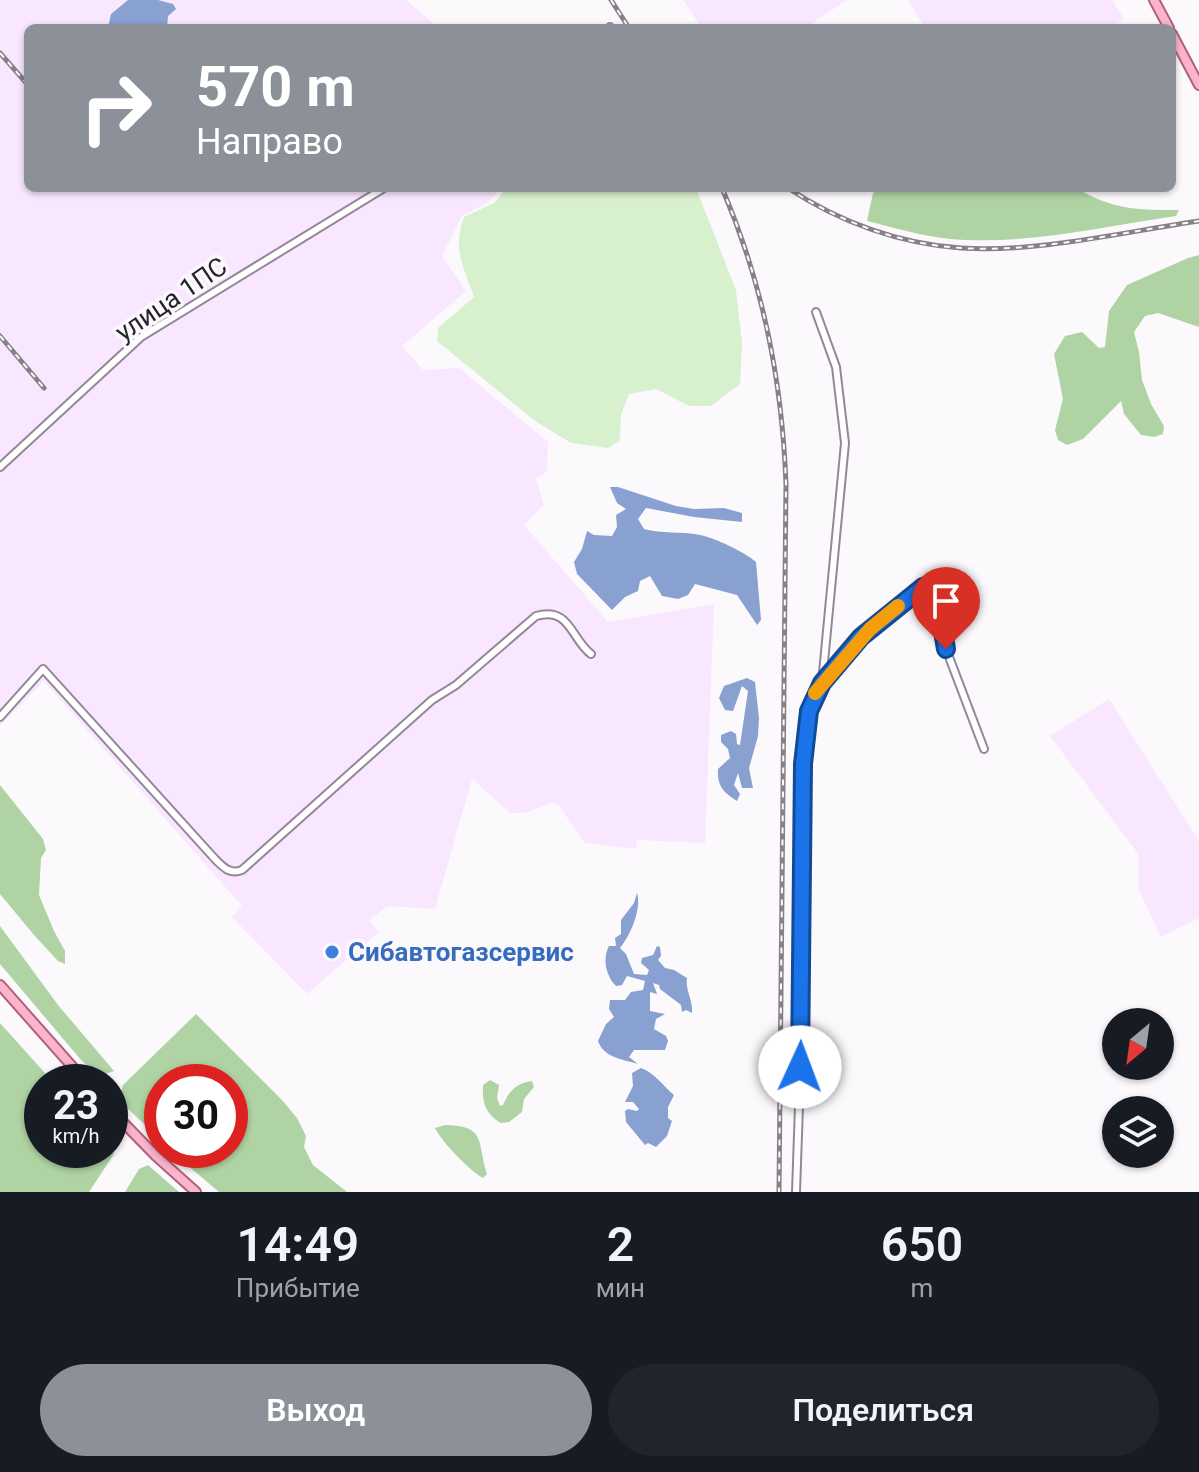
<!DOCTYPE html>
<html lang="ru">
<head>
<meta charset="utf-8">
<style>
  :root { --surface:#171b24; --page:#20242c; --text:#f1f3f6; --muted:#9ea1a6; --accent:#8c9099 }
  body { margin:0; font-family:Roboto,sans-serif; background:var(--page); color:var(--text); height:100vh; display:flex; flex-direction:column; font-size:30px; white-space:nowrap }
  * { box-sizing:border-box; margin:0 }
  p { font-size:26px; color:var(--muted) }
  .icon { flex:none; width:44px; height:44px; fill:none; stroke:currentColor; stroke-width:2; stroke-linecap:round; stroke-linejoin:round }
  .map { position:relative; height:1192px; overflow:hidden }
  .side { display:flex; flex-direction:column; background:var(--surface); flex:1 }
  .side>* { flex:none }
  .hud { position:absolute; left:24px; top:24px; width:1152px; height:168px; border-radius:12px; box-shadow:0 2px 6px #0004; background:#8c9099; color:#fff; overflow:hidden }
  .needle { width:52px; rotate:209deg }
  .fabs { position:absolute; left:1102px; top:1008px; display:grid; gap:16px }
  .fabs a { display:grid; place-items:center; width:72px; height:72px; border-radius:50%; background:var(--surface); box-shadow:0 2px 6px #0004; font-size:40px }
  .speed { position:absolute; left:24px; top:1064px; display:flex; gap:16px; font-size:40px; font-weight:700; text-align:center }
  .speed>* { display:grid; place-content:center; width:104px; height:104px; border-radius:50%; background:var(--surface); box-shadow:0 2px 6px #0004; line-height:1 }
  .speed small { font-size:20px; font-weight:400 }
  .speed .limit { border:12px solid #d22; background:#fff; color:#111 }
  .pin { position:absolute; display:grid; place-items:center; width:68px; height:68px; color:#fff; margin:-82px -34px; border-radius:50% 50% 50% 0; rotate:-45deg; box-shadow:0 0 8px #0007 }
  .pin .icon { rotate:45deg }
  .me { position:absolute; width:88px; margin:-44px; rotate:2deg; stroke-linejoin:round; filter:drop-shadow(0 0 6px #0008) }
  .turn { display:flex; align-items:center; gap:28px; height:168px; padding:0 40px; font-size:36px }
  .turn .icon { width:104px; height:104px; stroke-width:2.5 }
  .turn b { display:block; font-size:56px; line-height:68px }
  .eta { display:flex; justify-content:space-evenly; align-items:center; height:136px; text-align:center }
  .eta b { font-size:48px; font-weight:600; line-height:56px }
  .cta { display:flex; gap:16px; margin-top:auto; padding:16px 40px }
  .cta a { flex:1; height:92px; border-radius:48px; background:var(--accent); color:#fff; font-size:32px; font-weight:600; line-height:92px; text-align:center }
  .cta a+a { background:var(--page); color:var(--text) }
  .map>svg:first-child { display:block }
  .built { fill:#f9e7ff }
  .green { fill:#d7f0ce }
  .forest { fill:#afd3a3 }
  .water { fill:#89a1d1 }
  .lines { fill:none; stroke-linecap:round; stroke-linejoin:round }
  .minor-casing { stroke:#948898; stroke-width:10 }
  .major-casing { stroke:#af617b; stroke-width:12 }
  .minor { stroke:#fff; stroke-width:6 }
  .major { stroke:#fbb4ca; stroke-width:8 }
  .rail-casing { stroke:#858186; stroke-width:5 }
  .rail { stroke:#fcf9fd; stroke-width:2; stroke-dasharray:6; stroke-linecap:butt }
  .route-casing { stroke:#114b97; stroke-width:20 }
  .route { stroke:#1a73e8; stroke-width:14 }
  .slow { stroke:#f59e0b; stroke-width:14 }
  .shop-dot { fill:#3f7fe0; stroke:#fcf9fd; stroke-width:3 }
  .labels { text-anchor:middle; stroke-width:7; stroke-linejoin:round; paint-order:stroke }
  .street-label { font-size:26px; fill:#28242a; stroke:#fcf9fd }
  .shop-label { font-size:26px; font-weight:bold; fill:#366cbe; stroke:#fcf9fd; text-anchor:start }
</style>
</head>
<body>
<div class="map">
<svg width="1199" height="1192" viewBox="0 0 1199 1192">
  <rect width="100%" height="100%" fill="#fcf9fd"/>
  <path class="built" d="M0,0H406L439,28H28V188H501L487,203L462,216L442,256L466,291L402,346L423,370L459,368L548,442L547,472L536,478L544,505L524,525L608,622L714,604L705,843L637,840L636,849L585,843L559,806L552,803L525,813H510L472,779L435,909L387,906L369,921L379,932L307,994L232,917L242,906L44,681L0,726Z
    M683,0H847L805,28H702Z
    M908,0H1112L1124,19L1111,28H925Z
    M1109,699L1199,841V918L1161,937L1138,888L1139,855L1050,736Z"/>
  <path class="green" d="M507,188H696L736,290L742,343L740,384L711,406H689L656,389L629,394L621,415L620,441L608,448L571,443L535,421L437,341L438,328L474,297C464,267 452,250 464,217L494,203Z"/>
  <path class="forest" d="M883,188H1076C1114,210 1136,210 1179,210L1176,216C1107,226 1035,243 965,240C932,239 899,229 867,221L873,193Z
    M1199,255V327L1158,313L1145,316L1134,332L1139,352L1142,380L1151,404L1164,426L1163,434L1154,437L1141,435L1124,414L1121,401L1083,439L1067,445L1058,440L1055,430L1063,399L1054,354L1065,336L1082,332L1099,348L1105,347L1109,311L1127,285L1188,258Z
    M0,785L43,839L46,850L41,858L39,895L54,931L65,951V964L58,961L34,935L0,894Z
    M0,926L58,1005L114,1071L100,1076L81,1060L0,964Z
    M196,1014L282,1100L297,1118L306,1136L304,1147L313,1165L347,1192H219L173,1153L170,1150H230V1082H162V1141L125,1106L120,1096L123,1085Z
    M0,1023L53,1082H42V1150H110L111,1147L114,1154L89,1192H0Z
    M490,1080L499,1085L497,1098L500,1106L503,1105C509,1091 516,1083 532,1081L534,1087L524,1099L522,1112L509,1122L501,1123C485,1114 482,1102 483,1085Z
    M445,1125C486,1126 477,1140 487,1174L483,1178C471,1172 440,1140 435,1128Z
    M148,1165L179,1192H125L139,1169Z"/>
  <path class="water" d="M128,0H158L173,4L176,9L168,16L167,28H108L111,14Z
    M610,487H618L676,506L694,509L724,508L742,513V522L694,517L646,508L638,519L644,529C662,534 681,531 700,535C717,539 743,551 756,562L761,620L757,625L737,595L695,584L688,595L678,599L662,596L650,576L640,581L638,591L625,597L612,610L577,574L574,562L582,549L587,531L594,535L612,536L617,527L616,515L626,509L617,503Z
    M747,678L755,682L759,718L758,736L749,768L753,788H742L738,773L734,785L740,794L737,801C723,792 717,786 718,769L730,758L728,749L721,742V735L731,731L736,734L737,744L740,745L748,691L742,686L733,711L725,710L719,698L724,686Z
    M637,893C642,909 630,936 620,948L626,954L634,974L647,975L649,970L641,963L642,958L653,955L657,946L660,947L661,956L658,960L665,968L674,970L687,978C685,990 693,999 692,1013L686,1010L682,1012L681,1005L660,989L659,985L653,983L657,994L650,992V1011L665,1014L656,1019L654,1029L666,1036L668,1041L665,1050H634L629,1057L638,1064C622,1059 604,1058 598,1041L606,1024L614,1017L609,1009L610,1000H625L631,992L643,990L645,981L627,976L622,985L616,986C606,976 602,959 609,946H616L615,938L621,934V920L634,903Z
    M641,1068C654,1072 663,1086 674,1095L668,1107V1118L672,1121L667,1136L656,1147L648,1143L645,1145L626,1122L625,1111L628,1109L637,1111L639,1109L633,1102H625L633,1086L632,1073Z"/>
  <g class="lines">
    <defs>
      <path id="minor" d="M609,28L610,27
        M816,312L836,367L845,443L822,683
        M0,467L141,337L384,188
        M0,717L43,669L215,859C223,867 230,875 242,870L432,700L456,685L536,616C570,606 571,639 591,654
        M796,1192L802,1020L803,764L809,711L822,683L861,637L923,587L929,585L936,590L946,649L984,749"/>
      <path id="major" d="M1154,0L1169,28
        M1172,34L1199,85
        M0,985L86,1082
        M110,1109L156,1156L196,1192"/>
    </defs>
    <use href="#minor" class="minor-casing"/>
    <use href="#major" class="major-casing"/>
    <use href="#minor" class="minor"/>
    <use href="#major" class="major"/>
    <defs>
      <path id="rail" d="M611,0L629,28
        M0,53L28,85
        M722,188C763,284 782,380 786,484L779,1192
        M788,188C839,222 900,244 961,248C1036,253 1124,232 1199,221
        M0,336L44,388"/>
    </defs>
    <use href="#rail" class="rail-casing"/>
    <use href="#rail" class="rail"/>
  </g>
  <g class="lines">
    <defs>
      <path id="route" d="M800,1067L803,764L809,711L822,683L861,637L923,587L929,585L936,590L946,649"/>
    </defs>
    <use href="#route" class="route-casing"/>
    <use href="#route" class="route"/>
    <path class="slow" d="M815,693L870,629L898,606"/>
  </g>
  <circle class="shop-dot" cx="332" cy="952" r="8"/>
  <g class="labels">
    <g class="street-label">
      <text transform="translate(171 299) rotate(-34)" y="9">улица 1ПС</text>
    </g>
    <g class="shop-label">
      <text x="348" y="961">Сибавтогазсервис</text>
    </g>
  </g>
</svg>
<div class="fabs">
<a><svg class="needle" viewBox="-14 -14 28 28"><path d="M0-13l5 13h-10z" fill="#e53935"/><path d="M0 13l5-13h-10z" fill="#9ea1a6"/></svg></a>
<a><svg class="icon" aria-label="layers" viewBox="0 0 24 24"><path d="M12 4l9 5-9 5-9-5zM3 14l9 5 9-5"/></svg></a>
</div>
<div class="speed"><div>23<small>km/h</small></div><div class="limit">30</div></div>
<div class="pin" style="left:946px;top:649px;background:#d93025"><svg class="icon" aria-label="arrive" viewBox="0 0 24 24"><path d="M6 21V4h12l-3 4 3 4H6"/></svg></div>
<svg class="me" style="left:800px;top:1067px" viewBox="-20 -20 40 40"><circle r="19" fill="#fff"/><path d="M0-13L10 11 0 6-10 11z" fill="#1a73e8"/></svg>
<div class="hud">
<div class="turn"><svg class="icon" aria-label="right" viewBox="0 0 24 24"><path d="M7 20v-9h11M14 6l5 5-5 5"/></svg><div><b>570 m</b>Направо</div></div>
</div>
</div>
<section class="side">
<div class="eta">
<div><b>14:49</b><p>Прибытие</p></div>
<div><b>2</b><p>мин</p></div>
<div><b>650</b><p>m</p></div>
</div>
<div class="cta"><a>Выход</a><a>Поделиться</a></div>
</section>
</body>
</html>
